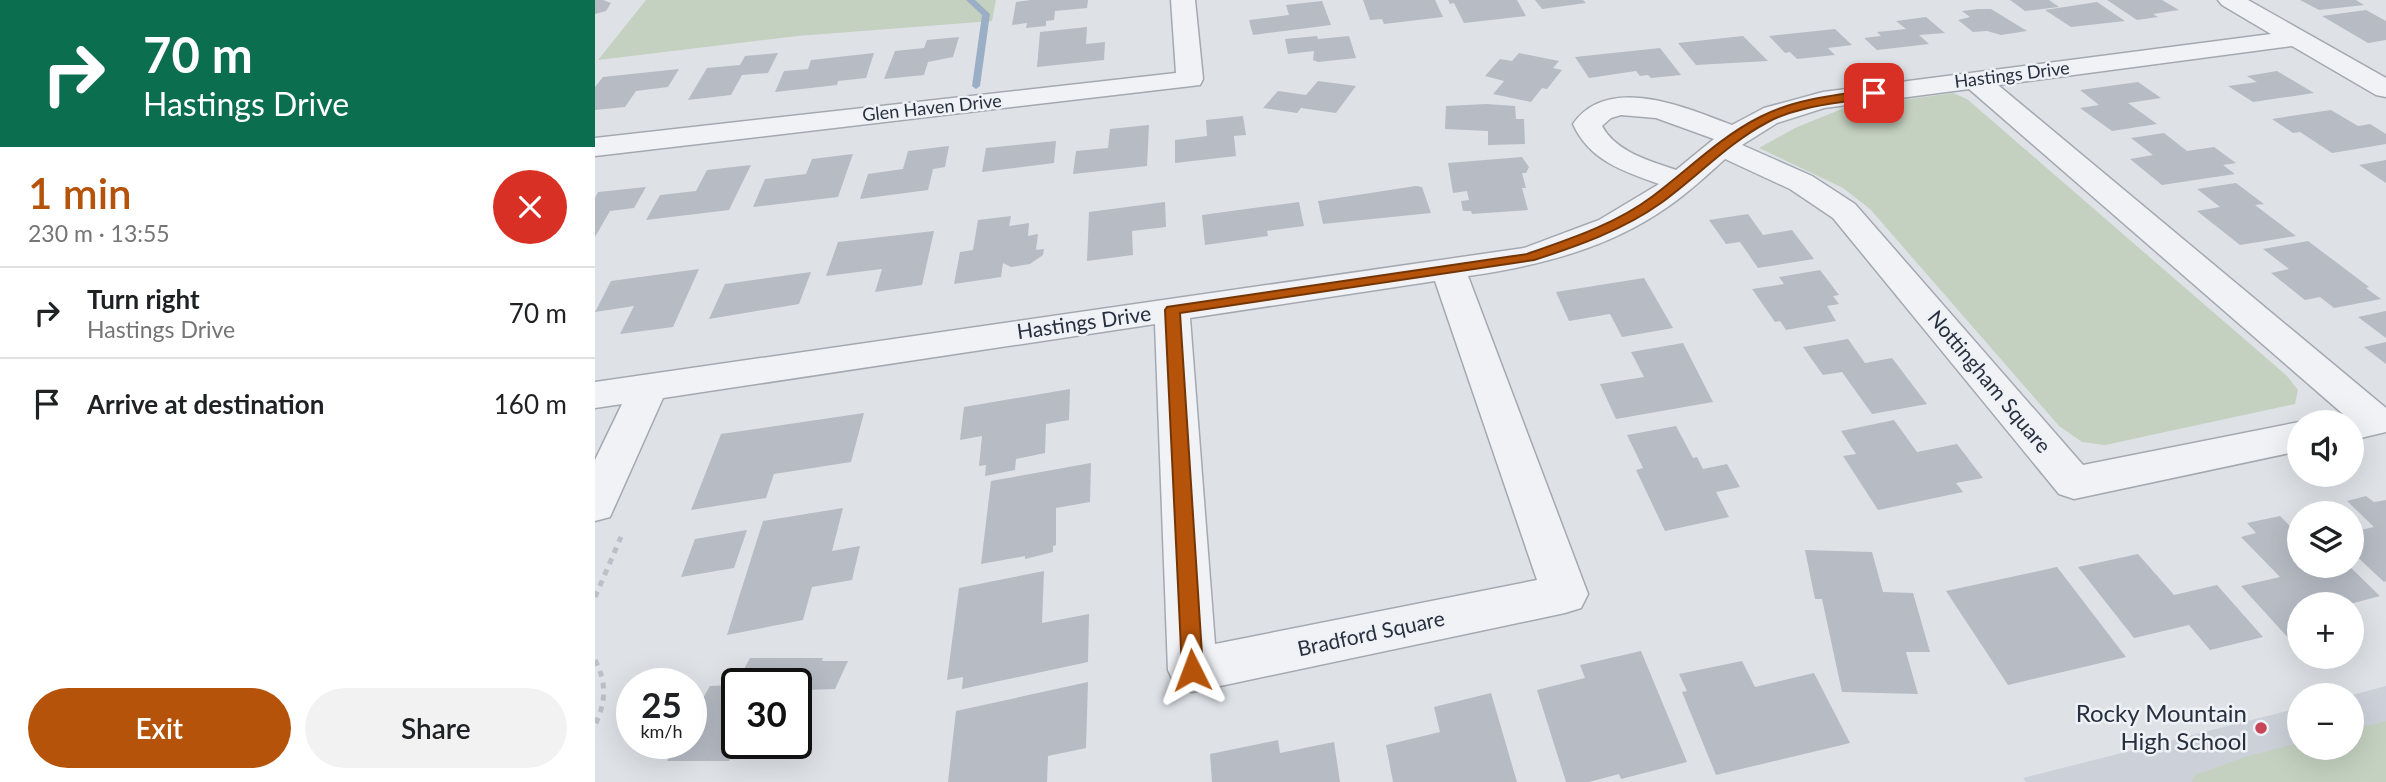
<!DOCTYPE html>
<html lang="en">
<head>
<meta charset="utf-8">
<style>
  :root { --surface:#fff; --page:#f2f2f2; --text:#202124; --muted:#757577; --line:#e0e0e0; --accent:#b45309 }
  body { margin:0; font-family:Lato,sans-serif; background:var(--page); color:var(--text); height:100vh; display:flex; flex-direction:column; font-size:26px; white-space:nowrap }
  * { box-sizing:border-box; margin:0 }
  p { font-size:23px; color:var(--muted) }
  .icon { flex:none; width:38px; height:38px; fill:none; stroke:currentColor; stroke-width:2; stroke-linecap:round; stroke-linejoin:round }
  .map { position:relative; flex:1; overflow:hidden }
  .drawer { display:flex; flex-direction:column; background:var(--surface); width:595px }
  .drawer>* { flex:none }
  .banner { background:#0b6e4f; color:#fff; overflow:hidden }
  .tools { position:absolute; left:1692px; top:410px; display:grid; gap:14px }
  .tools a { display:grid; place-items:center; width:77px; height:77px; border-radius:50%; background:var(--surface); box-shadow:0 7px 28px #0002; font-size:35px }
  .speed { position:absolute; left:21px; top:668px; display:flex; gap:14px; font-size:35px; font-weight:700; text-align:center }
  .speed>* { display:grid; place-content:center; width:91px; height:91px; border-radius:50%; background:var(--surface); box-shadow:0 7px 28px #0002; line-height:1 }
  .speed small { font-size:18px; font-weight:400 }
  .speed .limit { border:4px solid #111; border-radius:10px; background:#fff; color:#111 }
  .pin { position:absolute; display:grid; place-items:center; width:60px; height:60px; color:#fff; margin:-30px; border-radius:14px; box-shadow:0 4px 10px #0006 }
  .me { position:absolute; width:77px; margin:-38px; rotate:357deg; stroke-linejoin:round; filter:drop-shadow(0 0 5px #0008) }
  .turn { display:flex; align-items:center; gap:24px; height:147px; padding:0 28px; font-size:32px }
  .turn .icon { width:91px; height:91px; stroke-width:2.5 }
  .turn b { display:block; font-size:49px; line-height:60px }
  .round { display:grid; place-items:center; flex:none; width:74px; height:74px; border-radius:37px; background:var(--page) }
  .head { display:flex; align-items:center; justify-content:space-between; height:119px; padding:0 28px }
  h1 { font-size:42px; font-weight:600; line-height:52px; color:var(--accent) }
  .primary-button { display:flex; gap:14px; margin-top:auto; padding:14px 28px }
  .primary-button a { flex:1; height:80px; border-radius:42px; background:var(--accent); color:#fff; font-size:28px; font-weight:600; line-height:80px; text-align:center }
  .primary-button a+a { background:var(--page); color:var(--text) }
  ul { padding:0; list-style:none }
  li { display:flex; align-items:center; gap:21px; height:91px; padding:0 28px; border-top:2px solid var(--line) }
  li div { flex:1 }
  li b { display:block; font-size:26px }
  li em { font-style:normal }
  main { display:flex; flex:1; min-height:0 }
  .map>svg:first-child { display:block }
  .built { fill:#ccd1d9 }
  .green { fill:#c4d1c0 }
  .lines { fill:none; stroke-linecap:round; stroke-linejoin:round }
  .stream { fill:#9aafc6; fill-rule:evenodd }
  .building { fill:#b6bbc4 }
  .minor-casing { stroke:#a4a9b1; stroke-width:3 }
  .path { stroke:#bdbfc6; stroke-width:5; stroke-dasharray:6 6; stroke-linecap:butt }
  .minor { fill:#f1f2f6; fill-rule:evenodd }
  .route { fill:#b45309; stroke:#753606; stroke-width:2 }
  .poi-dot { fill:#c94657; stroke:#eef1f5; stroke-width:2.5 }
  .labels { text-anchor:middle; stroke-width:5; stroke-linejoin:round; paint-order:stroke }
  .far-street-label { font-size:18px; fill:#282f3e; stroke:#eef1f5 }
  .street-label { font-size:21px; fill:#282f3e; stroke:#eef1f5 }
  .near-poi-label { font-size:24px; fill:#282f3e; stroke:#eef1f5; text-anchor:end }
</style>
</head>
<body>
<main>
<section class="drawer">
<div class="banner">
<div class="turn"><svg class="icon" aria-label="right" viewBox="0 0 24 24"><path d="M7 20v-9h11M14 6l5 5-5 5"/></svg><div><b>70 m</b>Hastings Drive</div></div>
</div>
<div class="head"><div><h1>1 min</h1><p>230 m · 13:55</p></div><a class="round" style="background:#d93025;color:#fff"><svg class="icon" aria-label="close" viewBox="0 0 24 24"><path d="M6 6l12 12M18 6L6 18"/></svg></a></div>
<ul>
<li><svg class="icon" aria-label="right" viewBox="0 0 24 24"><path d="M7 20v-9h11M14 6l5 5-5 5"/></svg><div><b>Turn right</b><p>Hastings Drive</p></div><em>70 m</em></li>
<li><svg class="icon" aria-label="arrive" viewBox="0 0 24 24"><path d="M6 21V4h12l-3 4 3 4H6"/></svg><div><b>Arrive at destination</b></div><em>160 m</em></li>
</ul>
<div class="primary-button"><a>Exit</a><a>Share</a></div>
</section>
<div class="map">
<svg width="1791" height="782" viewBox="0 0 1791 782">
  <rect width="100%" height="100%" fill="#dee2e7"/>
  <path class="built" d="M1791,686V782H1431L1428,778L1704,708V747H1757V695Z"/>
  <path class="green" d="M51,0H401L397,21L203,36L3,60Z
    M1358,93L1372,99L1692,376L1703,390L1700,404L1510,445L1487,442L1464,426L1275,209L1248,188L1164,148L1200,128L1249,108Z
    M1791,721V782H1596L1600,775L1653,756L1704,743V747H1757V730Z"/>
  <g class="lines">
    <path class="stream" d="M371,0H380L395,14L385,86L381,89L377,86L387,15Z"/>
  </g>
  <path class="building" d="M0,0H8L16,3L11,11L0,14Z
    M436,0H493L492,8L460,11L459,20L451,21V26L431,28L432,23L417,25L421,2Z
    M768,0H840L848,17L789,24L787,19L775,20Z
    M853,0H922L931,16L869,23L859,3L855,4Z
    M940,0H988L991,3L947,9Z
    M1415,0H1454L1464,7L1430,11Z
    M1512,0H1567L1584,10L1558,14L1563,17L1542,20Z
    M1705,0H1761L1769,5L1724,10Z
    M727,1L736,25L658,35L654,20L694,15L691,5Z
    M1502,2L1530,21L1476,27L1450,10Z
    M1383,9H1396L1432,31L1406,35L1392,31L1378,32L1363,20L1375,17L1367,11Z
    M1771,10L1791,21V40L1773,43L1727,16Z
    M1331,17L1350,33L1324,35L1334,44L1282,50L1269,38L1286,36L1282,32L1311,29L1301,21Z
    M492,27L491,44L510,42L509,60L442,67L445,32Z
    M1240,29L1257,45L1233,48L1240,55L1202,59L1195,52L1190,53L1174,36Z
    M722,36L723,39L754,36L761,58L723,62L718,60L719,51L693,54L690,39Z
    M1148,36L1173,61L1101,65L1083,43Z
    M364,37L358,57L333,62L329,75L289,79L300,51L329,48L332,40Z
    M1065,48L1086,75L1056,78L1053,75L1045,76L1041,71L994,78L980,57Z
    M183,53L173,73L147,75L136,95L93,100L112,68L145,65L150,56Z
    M279,53L271,78L243,81L242,85L180,92L189,71L213,69L216,60Z
    M924,53L964,61L958,68L967,70L952,89L947,88L936,102L898,94L909,81L890,76L905,59L917,61Z
    M84,69L73,87L41,91L30,107L0,110V87L8,77Z
    M1682,71L1719,93L1658,102L1633,86L1662,82L1652,76Z
    M723,81L761,86L741,113L706,108L702,113L668,108L683,91L711,95Z
    M1543,82L1566,98L1533,103L1562,124L1517,131L1485,108L1504,105L1485,90Z
    M891,104L920,106L921,119H929L930,144L893,145V131L850,129L851,106Z
    M1736,110L1763,126L1775,124L1791,134V144L1737,153L1705,132L1698,133L1677,119Z
    M648,116L651,135L639,136L641,156L580,163V140L612,136L611,120Z
    M554,125L552,166L478,174L481,151L513,148L515,129Z
    M1569,133L1592,151L1619,147L1641,163L1628,165L1640,174L1567,185L1535,159L1558,155L1536,138Z
    M461,141L459,163L387,172L391,148Z
    M354,146L350,167L338,169L333,190L265,199L273,174L308,169L313,151Z
    M258,154L243,197L158,207L170,179L211,174L217,159Z
    M927,157L934,167L931,173H927L931,188H927L933,210L877,214L876,211H868L866,201L874,200L872,191L858,193L853,163Z
    M1791,160V183L1764,165Z
    M156,165L134,210L51,220L65,195L101,191L112,170Z
    M1641,183L1669,204L1660,205L1701,236L1645,245L1602,211L1625,207L1602,189Z
    M821,186L827,187L836,213L728,224L723,201Z
    M51,187L39,208L15,211L0,237V198L3,192Z
    M570,202L571,227L537,231L538,255L492,261L494,212Z
    M704,202L709,226L672,231L673,236L610,245L607,215Z
    M1153,214L1168,235L1197,230L1219,259L1163,268L1145,242L1131,244L1114,220Z
    M416,216L414,226L434,223L433,236L443,234L441,250L449,249L448,255L435,264L416,267L408,263L406,277L359,284L365,252L378,250L383,220Z
    M339,231L327,285L280,292L287,269L231,276L243,242Z
    M1713,241L1774,287L1771,288L1786,299L1739,308L1725,297L1710,300L1676,273L1694,269L1668,249Z
    M104,269L78,327L25,334L39,306L0,312L16,281Z
    M1225,270L1244,295L1238,296L1244,304L1232,306L1241,321L1191,330L1185,321L1180,322L1157,289L1189,284L1184,277Z
    M216,272L204,304L114,319L130,284Z
    M1049,278L1078,328L1027,337L1015,314L974,321L961,292Z
    M1791,311V338L1763,317Z
    M1253,339L1270,363L1297,358L1332,404L1277,414L1247,372L1228,375L1208,347Z
    M1791,342V364L1769,347Z
    M1088,343L1118,402L1021,419L1005,384L1049,377L1036,352Z
    M475,389L474,420L451,424L450,453L421,459L420,470L390,476L391,465L384,466L387,436L365,440L369,407Z
    M269,413L256,462L179,474L171,498L96,510L126,434Z
    M1299,420L1322,452L1362,444L1388,478L1361,483L1368,492L1283,510L1248,456L1261,454L1246,431Z
    M1081,426L1098,458L1102,457L1108,469L1132,464L1145,487L1121,492L1134,517L1070,531L1041,470L1048,468L1032,435Z
    M496,463L495,502L461,508V545L458,546V552L430,559V556L386,564L396,481Z
    M1771,496L1779,502L1791,500V581L1789,582L1757,552V532L1779,527L1752,501Z
    M248,508L237,551L265,546L257,580L217,587L208,620L132,635L168,521Z
    M1685,516L1695,526L1704,524V565H1753L1785,596L1755,604H1704V638L1695,640L1646,586L1685,577L1646,537L1661,533L1652,523Z
    M152,530L139,568L86,577L100,539Z
    M1210,550L1277,552L1288,592L1318,593L1335,652H1311L1323,694L1247,692L1227,599H1220Z
    M1543,554L1579,595L1622,585L1668,637L1615,650L1594,625L1539,638L1483,567Z
    M1462,567L1531,657L1413,685L1351,591Z
    M449,571L447,623L494,614L493,662L367,689L368,677L352,680L364,588Z
    M1046,651L1092,762L1026,779L1024,774L994,782H971L942,690L990,678L985,665Z
    M155,658H228L227,661H253L240,689L213,690L201,713V684H141Z
    M1147,661L1160,687L1219,673L1255,743L1121,775L1087,692L1092,691L1084,674Z
    M493,682L491,748L453,756L452,782H353L361,711Z
    M142,685L143,744L134,761H72L82,744H96V719L115,686Z
    M896,693L922,782H798L791,745L845,732L839,707Z
    M683,740L685,753L739,742L745,782H617L615,754Z"/>
  <g class="lines">
    <defs>
      <path id="minor" d="M576,0H600L608,79L605,85L0,156V138L581,73Z
        M1623,0H1653L1791,78V97L1781,95L1697,46L1403,85L1791,408V432L1757,440V422H1740L1743,416L1748,414L1374,89L1229,108L1182,123L1147,145L1217,176L1260,204L1488,465L1704,422V451L1479,499L1464,494L1238,218L1195,189L1130,159C1111,176 1092,194 1071,208C1012,249 943,266 873,276L993,594L986,608L970,613L597,692L580,685L573,670L560,324L68,398L15,517L0,521V460L27,404L0,408V382L929,248L1004,220L1064,184C1028,171 995,161 978,124C1013,73 1092,108 1137,125L1169,108L1228,92L1676,34L1627,5ZM1026,115L1061,118L1119,139L1081,170C1055,161 1021,152 1007,126L1016,118ZM840,281L942,580L620,644L595,318Z"/>
    </defs>
    <use href="#minor" class="minor-casing"/>
    <path class="path" d="M0,597L26,537
      M0,660C12,683 11,702 0,725"/>
    <use href="#minor" class="minor"/>
  </g>
  <path class="route" d="M1279,90L1284,93L1283,96C1246,104 1207,104 1173,122C1133,143 1102,177 1066,203C1028,230 983,246 939,260L585,313L608,670L605,677L597,679L590,677L587,670L570,310L572,307L932,254C975,239 1021,224 1058,196C1093,170 1125,137 1165,117C1199,99 1241,95 1279,90Z"/>
  <circle class="poi-dot" cx="1666" cy="728" r="7"/>
  <g class="labels">
    <g class="far-street-label">
      <text transform="translate(1417 75) rotate(-7)" y="6">Hastings Drive</text>
      <text transform="translate(337 108) rotate(-6)" y="6">Glen Haven Drive</text>
    </g>
    <g class="street-label">
      <text transform="translate(489 323) rotate(-8)" y="7">Hastings Drive</text>
      <text transform="translate(1394 382) rotate(50)" y="7">Nottingham Square</text>
      <text transform="translate(776 634) rotate(-12)" y="7">Bradford Square</text>
    </g>
    <g class="near-poi-label">
      <text x="1652" y="722">Rocky Mountain<tspan x="1652" dy="28">High School</tspan></text>
    </g>
  </g>
</svg>
<div class="tools">
<a><svg class="icon" aria-label="sound" viewBox="0 0 24 24"><path d="M4 9h4l5-4v14l-5-4H4zM17 9q2 3 0 6"/></svg></a>
<a><svg class="icon" aria-label="layers" viewBox="0 0 24 24"><path d="M12 4l9 5-9 5-9-5zM3 14l9 5 9-5"/></svg></a>
<a>+</a>
<a>−</a>
</div>
<div class="speed"><div>25<small>km/h</small></div><div class="limit">30</div></div>
<div class="pin" style="left:1279px;top:93px;background:#d93025"><svg class="icon" aria-label="arrive" viewBox="0 0 24 24"><path d="M6 21V4h12l-3 4 3 4H6"/></svg></div>
<svg class="me" style="left:597px;top:670px" viewBox="-20 -20 40 40"><path d="M0-17L14 15 0 8-14 15z" fill="#b45309" stroke="#fff" stroke-width="4"/></svg>
</div>
</main>
</body>
</html>
